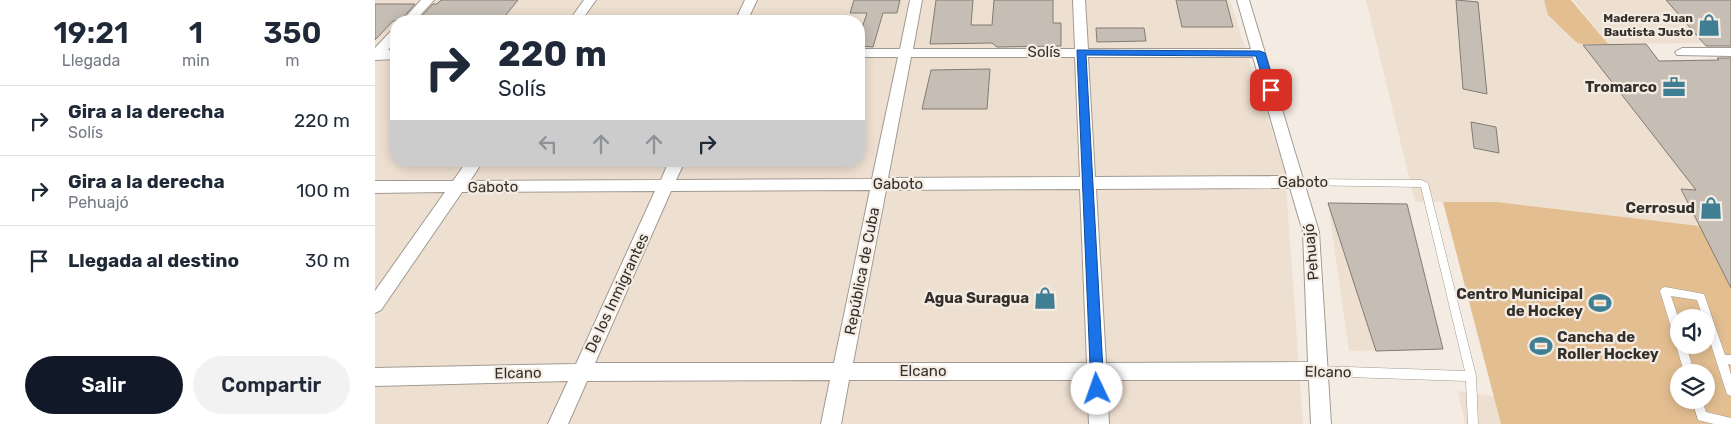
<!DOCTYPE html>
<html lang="es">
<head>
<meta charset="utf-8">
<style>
  :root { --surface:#fff; --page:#f2f2f3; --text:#1f2937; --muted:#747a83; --line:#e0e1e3; --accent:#111827 }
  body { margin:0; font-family:Rubik,sans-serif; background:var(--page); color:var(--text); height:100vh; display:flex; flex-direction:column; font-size:19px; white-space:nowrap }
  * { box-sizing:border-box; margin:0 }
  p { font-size:16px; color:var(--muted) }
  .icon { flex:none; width:28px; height:28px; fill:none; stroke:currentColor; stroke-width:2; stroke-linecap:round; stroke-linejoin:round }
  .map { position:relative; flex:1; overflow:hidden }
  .drawer { display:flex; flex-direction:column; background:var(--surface); width:375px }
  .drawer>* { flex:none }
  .banner { position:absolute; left:15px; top:15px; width:475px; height:152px; border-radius:20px; box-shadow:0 2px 12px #0003; background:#fff; color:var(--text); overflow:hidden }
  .buttons { position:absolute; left:1295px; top:309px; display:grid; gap:10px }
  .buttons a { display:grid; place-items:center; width:45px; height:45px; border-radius:50%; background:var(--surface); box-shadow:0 2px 12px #0003; font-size:25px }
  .pin { position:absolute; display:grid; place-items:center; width:42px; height:42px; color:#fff; margin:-21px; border-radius:10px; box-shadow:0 2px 8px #0006 }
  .me { position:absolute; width:55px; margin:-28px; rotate:357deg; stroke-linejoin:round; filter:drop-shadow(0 0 4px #0008) }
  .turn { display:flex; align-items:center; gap:18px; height:105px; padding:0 25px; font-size:22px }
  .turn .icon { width:65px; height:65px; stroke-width:2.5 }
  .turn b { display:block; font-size:35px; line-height:42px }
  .lanes { display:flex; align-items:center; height:48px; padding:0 25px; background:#0003; justify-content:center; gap:25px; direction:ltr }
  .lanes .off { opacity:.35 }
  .eta { display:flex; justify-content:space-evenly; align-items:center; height:85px; text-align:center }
  .eta b { font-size:30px; font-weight:600; line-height:35px }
  .button { display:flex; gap:10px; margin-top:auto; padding:10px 25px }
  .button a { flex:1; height:58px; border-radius:30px; background:var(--accent); color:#fff; font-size:20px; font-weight:600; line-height:58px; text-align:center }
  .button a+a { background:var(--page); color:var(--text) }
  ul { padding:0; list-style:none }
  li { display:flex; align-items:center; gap:15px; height:70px; padding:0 25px; border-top:1px solid var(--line) }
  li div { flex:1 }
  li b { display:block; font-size:19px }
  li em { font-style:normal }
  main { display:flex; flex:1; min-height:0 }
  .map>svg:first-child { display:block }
  .built { fill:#eee0d1; fill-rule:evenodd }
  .green { fill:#e3be91; fill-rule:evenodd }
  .building { fill:#c6beb4; stroke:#827b72 }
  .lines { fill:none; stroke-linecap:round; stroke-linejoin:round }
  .lane-casing { stroke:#a29a91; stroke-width:1 }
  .street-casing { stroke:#a29a91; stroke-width:2 }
  .lane { fill:#fff; fill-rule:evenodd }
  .street { fill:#fff; fill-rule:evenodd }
  .route { fill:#1a73e8; stroke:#114b97 }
  .labels { text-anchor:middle; stroke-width:4.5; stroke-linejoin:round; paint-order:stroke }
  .far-poi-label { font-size:12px; font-weight:bold; fill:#33302c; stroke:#f4ece2; text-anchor:end }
  .street-label { font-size:15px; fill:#33302c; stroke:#f4ece2 }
  .poi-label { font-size:15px; font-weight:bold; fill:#33302c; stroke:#f4ece2; text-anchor:end }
</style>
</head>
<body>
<main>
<section class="drawer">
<div class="eta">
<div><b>19:21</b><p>Llegada</p></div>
<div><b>1</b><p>min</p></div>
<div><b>350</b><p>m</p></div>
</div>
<ul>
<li><svg class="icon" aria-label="right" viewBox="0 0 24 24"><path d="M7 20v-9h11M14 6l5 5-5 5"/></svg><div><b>Gira a la derecha</b><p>Solís</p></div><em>220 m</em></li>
<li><svg class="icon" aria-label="right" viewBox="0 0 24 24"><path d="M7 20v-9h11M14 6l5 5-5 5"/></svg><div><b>Gira a la derecha</b><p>Pehuajó</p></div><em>100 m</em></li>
<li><svg class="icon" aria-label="arrive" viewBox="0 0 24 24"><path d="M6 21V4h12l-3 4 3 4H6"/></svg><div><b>Llegada al destino</b></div><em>30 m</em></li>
</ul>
<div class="button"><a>Salir</a><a>Compartir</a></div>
</section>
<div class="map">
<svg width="1356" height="424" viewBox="0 0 1356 424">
  <rect width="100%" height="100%" fill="#f4ece2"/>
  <path class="built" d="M0,0H855L910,172L928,424H0ZM21,21H484V161H21Z
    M991,0H1174L1321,190H1306L1325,226L1122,202H1040Z
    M1198,0H1356V7H1297L1329,43L1233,44Z
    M953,203L1032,204L1068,349L974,351Z
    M1083,391L1119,396L1126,424H1090Z"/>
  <path class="green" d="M1169,0H1196L1233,44H1206L1201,42L1173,15Z
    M1068,202H1122L1325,226L1356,288V424H1126ZM1304,318H1331V345H1304ZM1304,372H1331V400H1304Z"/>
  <path class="building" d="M66,0H143L126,21H42L58,4H62Z
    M479,0H525L522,13H508L498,47L484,46V37L492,13H475Z
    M561,0H598L596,25H617L619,0H678V23H686V46L622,47L617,43L555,44Z
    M801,0H851L858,27H807Z
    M1081,0L1103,2L1112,94L1088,89Z
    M1291,0H1356V46H1331Z
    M0,4H40L25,21H18L0,40Z
    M721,28H769L771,41L722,42Z
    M1271,44L1284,61L1344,60L1342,58H1356V288L1306,189L1321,190L1208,45Z
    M615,69L612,109H547L556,70Z
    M1096,122L1121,127L1124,153L1099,148Z
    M953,203L1032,204L1068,349L1001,351Z"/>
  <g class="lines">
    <defs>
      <path id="lane" d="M923,179L1046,180L1053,183L1101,376L1103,424H1093L1091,381L943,376L939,374L938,371L939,368L943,366L1090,371L1046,187L923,185L919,182Z
        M1290,287L1329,294L1350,355H1356V365L1353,364L1356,375V396L1352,394L1351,391L1331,329V318H1328L1322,300L1296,296L1304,320V341L1300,340L1285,291L1287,288Z
        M1304,341V345H1311L1319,372H1309L1301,345Z
        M1317,400H1327L1331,412L1356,418V424H1339L1323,420Z"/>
      <path id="street" d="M46,0H59L40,21H27Z
        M209,0H221L206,21H194Z
        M370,0H382L372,21H360Z
        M535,0H547L538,49H700L698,0H710L713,49H876L862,0H874L944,232L956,424H936L934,380H732L734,424H714L712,380H474L466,424H446L455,380L212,381L193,424H173L193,381L0,386V368L201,364L280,191L87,192L6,310L0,313V291L70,192L0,193V181H78L92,161H108L95,181L286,180L294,161H310L301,180L497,179L523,57H484V49H525ZM536,57H700L705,177L513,178ZM713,57H878L912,176L720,177ZM915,188L928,232L933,362L731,363L721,189ZM705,189L712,363H478L511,190ZM495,190L459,363H220L296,191Z
        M21,30V41L13,50L21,51V59L0,60V48L16,31Z
        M1307,48H1356V56L1302,55L1300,52Z"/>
    </defs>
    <use href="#lane" class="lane-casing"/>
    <use href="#street" class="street-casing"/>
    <use href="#lane" class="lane"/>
    <use href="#street" class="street"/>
  </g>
  <path class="route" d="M702,50L885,51L890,53L901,90L896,93L891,90L881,56L711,55L729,389L727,393L722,395L718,393L716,389Z"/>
  <defs>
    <symbol id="shop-bare" viewBox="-9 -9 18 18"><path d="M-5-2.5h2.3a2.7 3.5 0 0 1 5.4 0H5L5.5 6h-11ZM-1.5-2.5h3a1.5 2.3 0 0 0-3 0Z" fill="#407e93" stroke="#f4ece2" stroke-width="2.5" paint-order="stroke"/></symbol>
    <symbol id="office-bare" viewBox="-9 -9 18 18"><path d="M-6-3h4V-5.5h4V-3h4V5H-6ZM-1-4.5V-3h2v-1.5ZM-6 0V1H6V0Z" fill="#407e93" stroke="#f4ece2" stroke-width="2.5" paint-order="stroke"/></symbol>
    <symbol id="stadium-bare" viewBox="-9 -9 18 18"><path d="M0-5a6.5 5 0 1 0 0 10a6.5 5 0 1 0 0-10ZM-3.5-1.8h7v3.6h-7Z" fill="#407e93" stroke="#f4ece2" stroke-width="2.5" paint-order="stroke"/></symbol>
  </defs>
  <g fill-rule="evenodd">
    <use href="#shop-bare" x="1318" y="9" width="32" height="32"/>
    <use href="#office-bare" x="1283" y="71" width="32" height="32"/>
    <use href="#shop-bare" x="1320" y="192" width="32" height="32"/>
    <use href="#shop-bare" x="654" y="282" width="32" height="32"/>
    <use href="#stadium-bare" x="1209" y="287" width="32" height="32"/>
    <use href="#stadium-bare" x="1150" y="330" width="32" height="32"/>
  </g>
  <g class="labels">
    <g class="far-poi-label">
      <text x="1318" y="22">Maderera Juan<tspan x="1318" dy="14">Bautista Justo</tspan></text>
    </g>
    <g class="street-label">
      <text x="669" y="57">Solís</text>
      <text x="928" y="187">Gaboto</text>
      <text x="523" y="189">Gaboto</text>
      <text transform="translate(118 187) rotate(-1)" y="5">Gaboto</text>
      <text transform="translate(936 252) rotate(-95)" y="5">Pehuajó</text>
      <text transform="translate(487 271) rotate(-79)" y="5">República de Cuba</text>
      <text transform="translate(242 293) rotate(-65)" y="5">De los Inmigrantes</text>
      <text x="548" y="376">Elcano</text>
      <text transform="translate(953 372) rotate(1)" y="5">Elcano</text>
      <text transform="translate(143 373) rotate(-1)" y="5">Elcano</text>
    </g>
    <g class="poi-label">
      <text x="1282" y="92">Tromarco</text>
      <text x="1320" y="213">Cerrosud</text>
      <text x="1208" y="299">Centro Municipal<tspan x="1208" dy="17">de Hockey</tspan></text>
      <text x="654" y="303">Agua Suragua</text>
      <text x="1182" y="342" text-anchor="start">Cancha de<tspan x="1182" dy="17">Roller Hockey</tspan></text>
    </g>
  </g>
</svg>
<div class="buttons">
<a><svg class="icon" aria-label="sound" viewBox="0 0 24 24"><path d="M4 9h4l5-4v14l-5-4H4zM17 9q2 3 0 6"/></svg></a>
<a><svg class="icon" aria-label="layers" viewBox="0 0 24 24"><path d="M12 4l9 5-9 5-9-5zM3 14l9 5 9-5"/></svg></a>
</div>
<div class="pin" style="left:896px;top:90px;background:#d93025"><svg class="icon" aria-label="arrive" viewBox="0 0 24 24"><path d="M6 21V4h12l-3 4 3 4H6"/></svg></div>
<svg class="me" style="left:722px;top:389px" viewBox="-20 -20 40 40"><circle r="19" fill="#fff"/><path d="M0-13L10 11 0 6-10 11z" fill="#1a73e8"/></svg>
<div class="banner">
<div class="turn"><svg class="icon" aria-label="right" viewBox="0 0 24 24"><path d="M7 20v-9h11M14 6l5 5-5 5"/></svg><div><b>220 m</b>Solís</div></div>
<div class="lanes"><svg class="icon off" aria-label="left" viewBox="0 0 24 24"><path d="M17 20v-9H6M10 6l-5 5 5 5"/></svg><svg class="icon off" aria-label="ahead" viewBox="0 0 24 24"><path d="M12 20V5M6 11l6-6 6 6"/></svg><svg class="icon off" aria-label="ahead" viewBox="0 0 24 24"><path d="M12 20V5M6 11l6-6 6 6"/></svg><svg class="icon" aria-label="right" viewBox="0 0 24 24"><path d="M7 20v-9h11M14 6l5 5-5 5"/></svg></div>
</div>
</div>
</main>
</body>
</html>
